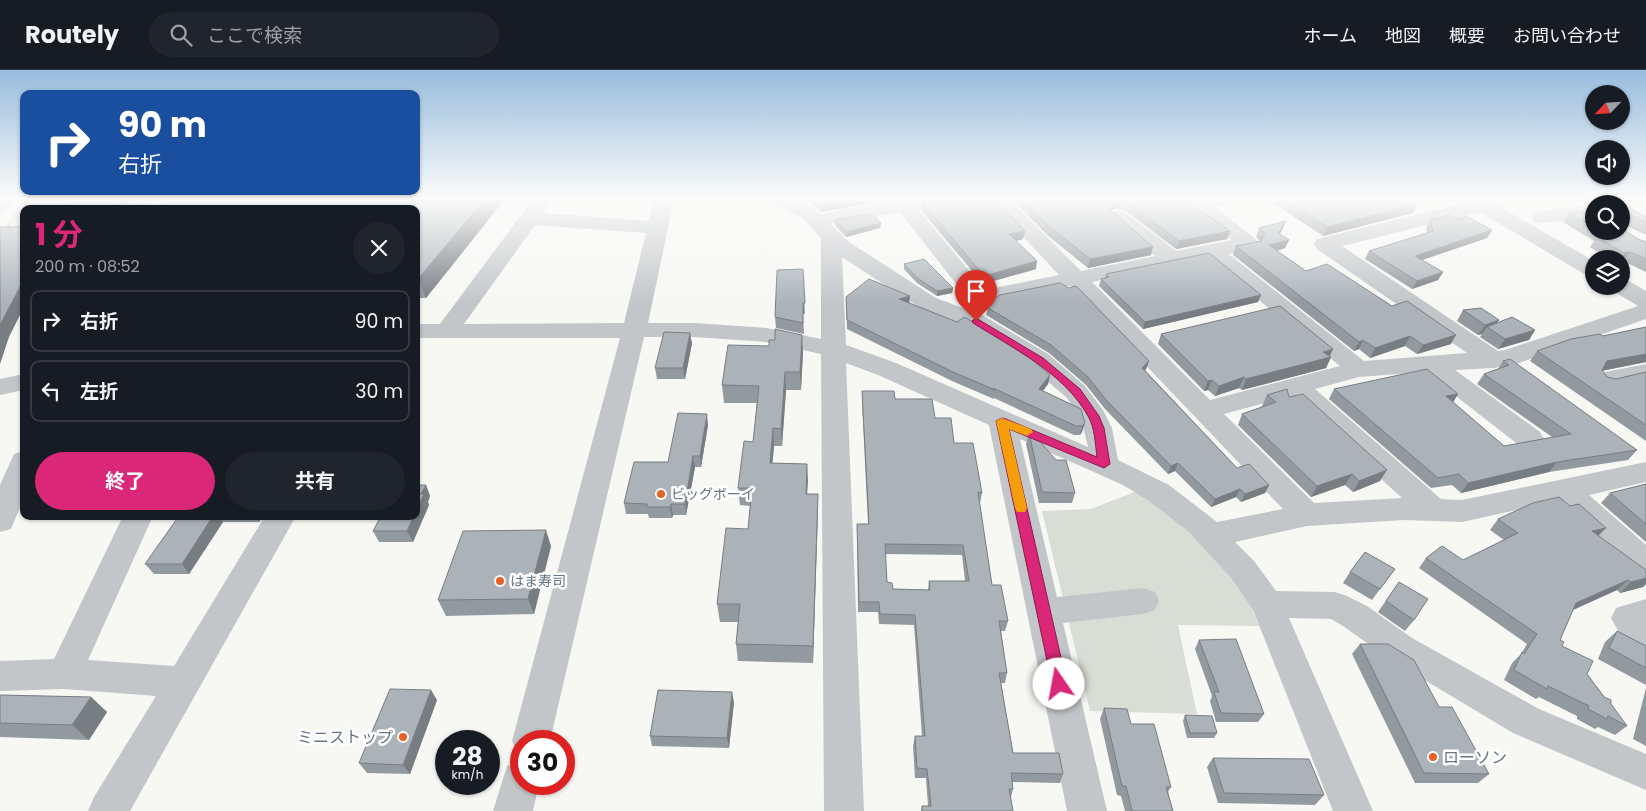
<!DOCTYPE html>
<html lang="ja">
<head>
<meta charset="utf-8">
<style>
  :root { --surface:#171b24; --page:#20242c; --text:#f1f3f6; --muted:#9ea1a6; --line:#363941; --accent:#db2777 }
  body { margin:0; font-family:Poppins,"Noto Sans JP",sans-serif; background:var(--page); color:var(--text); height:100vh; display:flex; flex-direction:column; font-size:19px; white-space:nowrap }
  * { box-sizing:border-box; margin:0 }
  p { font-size:16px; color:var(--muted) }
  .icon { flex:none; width:28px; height:28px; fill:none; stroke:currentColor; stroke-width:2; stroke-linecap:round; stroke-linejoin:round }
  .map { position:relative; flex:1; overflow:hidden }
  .details { position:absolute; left:20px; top:135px; width:400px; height:315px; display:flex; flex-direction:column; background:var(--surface); border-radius:10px; box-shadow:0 1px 4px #0004 }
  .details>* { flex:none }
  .hud { position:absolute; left:20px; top:20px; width:400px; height:105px; border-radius:10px; box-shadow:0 1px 4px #0004; background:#1a4fa0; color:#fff; overflow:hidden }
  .needle { width:32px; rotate:245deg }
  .buttons { position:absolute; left:1585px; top:15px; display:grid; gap:10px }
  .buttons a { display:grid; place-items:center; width:45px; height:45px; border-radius:50%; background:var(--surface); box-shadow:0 1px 4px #0004; font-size:25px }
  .speed { position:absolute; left:435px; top:660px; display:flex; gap:10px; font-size:25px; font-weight:700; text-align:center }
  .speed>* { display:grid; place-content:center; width:65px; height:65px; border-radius:50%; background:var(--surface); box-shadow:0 1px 4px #0004; line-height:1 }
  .speed small { font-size:12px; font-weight:400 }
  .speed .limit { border:8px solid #d22; background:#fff; color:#111 }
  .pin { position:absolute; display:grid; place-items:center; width:42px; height:42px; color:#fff; margin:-51px -21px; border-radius:50% 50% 50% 0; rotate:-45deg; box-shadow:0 0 5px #0007 }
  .pin .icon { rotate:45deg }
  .me { position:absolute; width:55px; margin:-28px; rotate:348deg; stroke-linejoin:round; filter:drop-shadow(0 0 4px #0008) }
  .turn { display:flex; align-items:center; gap:18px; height:105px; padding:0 15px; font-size:22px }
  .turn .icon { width:65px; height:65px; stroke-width:2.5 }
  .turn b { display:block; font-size:35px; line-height:42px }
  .round { display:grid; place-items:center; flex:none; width:52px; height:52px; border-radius:26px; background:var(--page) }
  .overview { display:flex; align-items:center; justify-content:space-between; height:85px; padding:0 15px }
  h1 { font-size:30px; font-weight:700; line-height:38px; color:var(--accent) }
  .button { display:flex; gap:10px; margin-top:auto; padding:10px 15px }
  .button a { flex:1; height:58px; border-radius:30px; background:var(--accent); color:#fff; font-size:20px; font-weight:700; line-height:58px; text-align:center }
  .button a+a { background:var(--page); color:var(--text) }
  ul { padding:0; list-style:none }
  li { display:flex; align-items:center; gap:15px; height:62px; margin:0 10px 8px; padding:0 5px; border:2px solid var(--line); border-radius:10px }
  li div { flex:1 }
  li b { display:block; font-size:19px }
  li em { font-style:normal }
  header { display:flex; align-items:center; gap:30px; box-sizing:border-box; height:70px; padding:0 25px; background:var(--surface); border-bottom:1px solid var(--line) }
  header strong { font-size:24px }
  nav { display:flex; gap:28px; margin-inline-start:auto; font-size:18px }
  .search { width:350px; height:45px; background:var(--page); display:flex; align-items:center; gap:12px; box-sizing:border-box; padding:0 18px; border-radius:28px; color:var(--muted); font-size:19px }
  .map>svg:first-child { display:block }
  .green { fill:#d8ded5 }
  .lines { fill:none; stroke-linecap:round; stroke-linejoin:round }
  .minor { fill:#c2c6c9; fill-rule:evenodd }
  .wall { fill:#939a9f; fill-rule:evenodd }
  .shaded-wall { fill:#787d82 }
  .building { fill:#abb3b9; stroke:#787d82; fill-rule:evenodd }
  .route { fill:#db2777; stroke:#8e194d }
  .slow { fill:#f59e0b }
  .poi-dot { fill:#e66125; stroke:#fff; stroke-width:2 }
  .labels { text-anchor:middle; stroke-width:5; stroke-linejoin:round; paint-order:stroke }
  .poi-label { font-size:14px; fill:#657585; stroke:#fff; text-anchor:start }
  .near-poi-label { font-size:16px; fill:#657585; stroke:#fff; text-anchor:end }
</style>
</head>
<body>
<header>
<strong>Routely</strong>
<div class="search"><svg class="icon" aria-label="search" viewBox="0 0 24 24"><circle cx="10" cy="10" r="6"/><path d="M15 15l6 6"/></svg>ここで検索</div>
<nav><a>ホーム</a><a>地図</a><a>概要</a><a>お問い合わせ</a></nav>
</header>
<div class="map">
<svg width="1646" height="741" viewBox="0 0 1646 741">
  <rect width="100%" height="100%" fill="#f7f7f4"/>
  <path class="green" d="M22,129H81L77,139H24V161L1,165Z
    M1137,421L1205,472L1249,531L1259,556L1178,555L1197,644L1090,641L1042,441L1091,439Z"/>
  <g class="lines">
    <path class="minor" d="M0,129H15L7,141L0,143Z
      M133,129H153L147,139H127Z
      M533,129H553L543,143L649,151L654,129H674L648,253H694L766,258L821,269V168L805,150L774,133L771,129H796L821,144L885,132L883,129H948L945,133L918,139L985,220L1059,205L988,129H1009L1081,201L1155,186L1111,150L1108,146L1111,142L1118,140L1125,142L1176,181L1232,170L1190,134L1196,129H1233L1230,133L1216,137L1260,173L1257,178L1229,184L1364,291L1467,283L1317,179L1314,174L1317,169L1465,133L1462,129H1486L1490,131L1594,191V207L1586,205L1480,142L1342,176L1498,281L1505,280L1638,236L1613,221L1610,216H1621V209L1629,211L1646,221V249L1516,294L1494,298L1455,300L1540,362L1544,369L1540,376L1530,379L1520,376L1425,302L1359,307L1315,319L1441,429L1462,430L1646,392V412L1589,425L1646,475V505L1635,502L1558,431L1462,452L1404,450L1307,456L1235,472L1254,491L1276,521L1335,522L1347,526L1367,536L1412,568L1539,639L1646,684V720L1513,663L1388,588L1343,556L1331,549L1289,548L1373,741H1333L1253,540L1232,509L1188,461L1149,431L1123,415L1020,369L1057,527L1143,518L1155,522L1159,531L1155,540L1143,544L1063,553L1107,741H1067L989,355L878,305L846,293L864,741H824L821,284L766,272L694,267H644L550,671H521V685L518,683L512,671L620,268H416V254H440ZM900,142L971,233L979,235L1070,216L1283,439L1217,452L1169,415L1118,390L1112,358L1103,340L1085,316L1048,284L984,246L936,228L849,172L831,154ZM535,155L646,163L624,253L464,254ZM842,187L920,238L968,256L1030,296L1067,328L1081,348L1088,377L896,293L846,275ZM1207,188L1340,296L1210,330L1092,212ZM1290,326L1402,428L1314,433L1224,344Z
      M1590,135L1594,136V150L1586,148L1541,153L1534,151L1531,147L1534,143L1541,141Z
      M1646,294V310L1609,317L1600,315L1596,309L1600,303Z
      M24,304V320L0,325V309Z
      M24,381V428L11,459L0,462V415L14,384Z
      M123,446H153L88,590L174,596L265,446H296L130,741H88L94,727L156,626L64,619L0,621V591L54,589Z
      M1646,529V583L1626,575L1611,548L1616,538Z
      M521,691V714H539L533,741H493L507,696Z"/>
  </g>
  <path class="wall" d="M166,129H505L426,228H416V139Z
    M799,129H882V131L821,142L810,132L806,133Z
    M1012,129H1194L1186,131L1230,161L1227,169L1176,179L1126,141L1117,138L1110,141L1151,185L1088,198L1047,165Z
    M1274,129H1408L1417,134L1413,143L1323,166L1272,132Z
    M1618,130L1644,146H1646V165L1623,154L1621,156V134H1601L1602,132Z
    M922,132L1023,169L1016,171L1036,199L983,214L921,140Z
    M1594,141V161H1621L1623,160L1638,169L1646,172V202L1623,191L1621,192V189H1611L1590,177L1594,171L1563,152L1569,143Z
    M1458,149L1492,160L1487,168L1422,190L1443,202L1438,210L1412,219L1365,189L1369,181L1427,163L1426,158L1430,150Z
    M835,150L881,153L880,158L846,167L835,155Z
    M1286,151L1280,164L1289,170L1285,178L1277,181L1306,201L1451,274L1417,284L1405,276L1370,288L1359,279L1354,281L1233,185L1236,176L1260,171L1256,167L1259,158Z
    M904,194L953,218L952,223L937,226L917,213L904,199Z
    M803,199L805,244H803L804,264L776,258L775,247Z
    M1106,204L1258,232L1143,259L1099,216L1101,209L1105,208Z
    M846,227L909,233L1050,305L1048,314L1043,321L1081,339L1082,362L1080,365H1074L994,328V329L952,311L847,259Z
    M990,232L1149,291L1146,299L1145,300L1237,398L1269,415L1265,423L1241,432L1236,427L1211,437L1175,401L1168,404L1105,339L1086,315L1049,283L986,245L988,238L989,236Z
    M1463,240L1499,250L1497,253L1535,260L1529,270L1498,279L1480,267L1482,264L1478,265L1457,251Z
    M1646,257V292L1602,301L1607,307L1616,309L1646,302V371L1530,291L1537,281L1603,266Z
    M1161,264L1330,286L1331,287L1326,298L1242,320L1239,318L1215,326L1208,320L1204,321L1158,274Z
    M692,273L685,309H657L655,298Z
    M803,282L801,320H786L782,376H774L772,393L807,394V424H818L813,593L738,591L736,574L738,552H720L717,534L748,459L750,436L740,435L738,418L753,372L757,333H724L722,315Z
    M1503,291L1637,380L1628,390L1549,402L1461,423L1452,415L1431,418L1329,329L1334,319L1458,324L1453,332L1504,376L1552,367L1477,314L1484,304L1498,299Z
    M862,321L895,329L935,348L954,373L982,423L980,433H979L992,515L1008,551L1005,561H1001L1007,603L1005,613H1001L1013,683L1063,704L1060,713L1012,712L1013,719L1011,727L1013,741H921L922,736H928L926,708H915L913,676L915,666H922L914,555L879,554L878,542H858L857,454H868L862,331ZM885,484L962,485L965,511H929L928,520L893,519L887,512Z
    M1267,325L1289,327L1380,411L1353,422L1345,415L1311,427L1238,355L1242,344L1263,337L1262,336Z
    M708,355L701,397H695L686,445H673L672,448H649L648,444H626L624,433Z
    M1029,363L1075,423L1072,433H1039L1026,374Z
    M1646,414V472L1601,433L1610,423Z
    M426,415L430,426L428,432L429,435L413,472H379L373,461Z
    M179,446H263L259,452H223L189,504H154L145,494Z
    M1498,449L1598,466L1646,500V514L1643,517L1620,523L1617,520L1573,540L1560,570L1562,576L1587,604L1627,656L1615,665L1598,657L1595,659L1577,649V646L1539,627L1536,629L1504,610L1512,593L1521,584L1527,574L1419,498L1426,488L1463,490L1504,470L1490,460Z
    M551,476L534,544L446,546L438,530Z
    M1395,499L1372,530L1343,513L1350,502Z
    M1399,512L1414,550L1405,561L1378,542Z
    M1617,561L1646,576V615L1598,589L1605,572Z
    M1199,570L1264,644L1258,652H1216L1210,631L1212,626L1195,579Z
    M1360,574L1439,637L1489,704L1478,713H1415L1352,584Z
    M1646,618V676L1633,669Z
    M0,625L91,627L107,642L89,670L0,667Z
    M437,630L410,704L367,703L359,693Z
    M734,632L729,678L652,676L650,666Z
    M1104,638L1131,654L1171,717L1168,722L1173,741H1125L1121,726L1117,725L1100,649Z
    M1185,645L1217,663L1214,668H1187L1183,651Z
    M1213,688L1324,725L1315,735L1218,733L1207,697Z"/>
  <path class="shaded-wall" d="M119,129H131L126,137L128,139H95Z
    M485,129H505L426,228L418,209Z
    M806,129H810V132L806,133Z
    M848,129H882V131L821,142V134Z
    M1177,129H1194L1175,134Z
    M1120,130L1117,138L1110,141L1109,139L1112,133Z
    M1417,134L1413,143L1323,166L1327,157Z
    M1286,151L1282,160L1275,172L1278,163Z
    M881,153L880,158L846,167L847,162Z
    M1492,160L1487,168L1410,194L1415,186Z
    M1025,161L1023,169L1008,173L1009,164Z
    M1230,161L1227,169L1176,179L1179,171Z
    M1289,170L1285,178L1266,184L1269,175Z
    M1153,177L1151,185L1088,198L1090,189Z
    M1630,182L1623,191L1621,192V189H1620L1624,183Z
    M1037,191L1036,199L983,214L984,206Z
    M1443,202L1438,210L1412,219L1417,211Z
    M24,209V237L9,267L0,294V255Z
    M953,218L952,223L937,226V221Z
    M1261,225L1258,232L1143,259L1145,252Z
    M910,226L909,235L899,229Z
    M1499,250L1492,261L1487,257L1482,264L1478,265L1485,255Z
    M1535,260L1529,270L1498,279L1505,269Z
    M690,263L692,273L685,309L683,298Z
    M802,265L803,282L801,320L800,302Z
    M1456,265L1451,274L1417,284L1423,275Z
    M1410,266L1405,276L1370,288L1375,278Z
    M1363,270L1359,279L1354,281L1359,272Z
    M1333,279L1329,288L1331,287L1326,298L1242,320L1246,309Z
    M1646,284V292L1600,301L1607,291Z
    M1149,291L1146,299L1140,306L1142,298Z
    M785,302L786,320L782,376L781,359Z
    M1050,305L1048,314L1037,328L1039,319Z
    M1244,307L1239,318L1215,326L1219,316Z
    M1212,310L1208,320L1204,321L1208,311Z
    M1458,324L1452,334L1446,326Z
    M707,344L708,355L701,397L700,386Z
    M1085,353L1082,362L1080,365L1082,356Z
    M773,358L774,376L771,411L770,393Z
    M693,386L695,397L686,445L685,434Z
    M1557,392L1549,402L1461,423L1468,413Z
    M1178,393L1175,401L1168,404L1171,396Z
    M807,394L808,411L806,442V424Z
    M1387,400L1380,411L1353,422L1359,411Z
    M1352,404L1345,415L1311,427L1317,416Z
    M426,415L430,426L428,432L429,435L413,472L407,461L414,446H416V442L421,424Z
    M1269,415L1265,423L1241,432L1245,424Z
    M1240,419L1236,427L1211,437L1215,429Z
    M818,424V442L813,593V576Z
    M671,434L673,445L672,448L670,437Z
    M213,446H219L223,452L189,504L182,494Z
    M256,446H263L259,452Z
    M1606,458L1596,468L1592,461Z
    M546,460L551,476L534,544L528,529Z
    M1646,508V514L1643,517L1620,523L1631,512Z
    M1628,510L1617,520L1566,543L1576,533Z
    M431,620L437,630L410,704L403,695Z
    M732,622L734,632L729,678L727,668Z
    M91,627L107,642L89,670L72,655Z"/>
  <path class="building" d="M69,129H119V130H122L119,135L95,139H65Z
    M166,129H485L418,209L416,208V139H159Z
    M816,129H848L821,134Z
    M936,129H994L1025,161L1009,164L1037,191L984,206L922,132Z
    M1021,129H1183L1230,161L1179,171L1128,132L1120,130L1112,133L1109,139L1153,177L1090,189L1049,156Z
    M1284,129H1408L1417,134L1327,157Z
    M1618,130L1644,146H1646V152L1628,144L1626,146V150H1621V134H1602V132Z
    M1592,141H1594V157L1569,143Z
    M872,144L881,153L847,162L835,150Z
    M1449,145L1458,149L1466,146L1492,160L1415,186L1443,202L1417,211L1369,181L1433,161L1430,150Z
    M1286,151L1278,163L1289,170L1269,175L1306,201L1327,194L1392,236L1407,231L1456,265L1423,275L1410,266L1375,278L1363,270L1359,272L1236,176L1261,171L1265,164L1259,158Z
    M24,155V209L0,255V157L10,156L8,158Z
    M1621,158L1638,169L1646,172V189L1630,182L1624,183L1597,167L1606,164L1601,161H1621Z
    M1209,183L1261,225L1145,252L1101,209L1109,207L1106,204Z
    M924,189L953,218L937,221L917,208L904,194Z
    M803,199L805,233H803V253L775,247L777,200Z
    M869,209L910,226L899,229L957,252L964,247L968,249L1031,289L1050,305L1039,319L1081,339L1085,353L1082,356H1076L993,318L995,320L953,302L847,250L846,227Z
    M1060,213L1069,218L1076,216L1149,291L1142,298L1237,398L1249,394L1269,415L1245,424L1240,419L1215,429L1178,393L1171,396L1107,331L1088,307L1051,275L988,238L992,234L990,232L1000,225Z
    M1280,236L1333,279L1323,282L1331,287L1246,309L1244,307L1219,316L1212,310L1208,311L1161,264Z
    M1481,238L1499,250L1485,255L1463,240Z
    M1512,247L1535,260L1505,269L1487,257Z
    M1646,257V284L1607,291L1602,300L1607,307L1616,309L1646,302V355L1537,281L1571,269L1600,264L1603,266Z
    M775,259L802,265L800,302H785L781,359L773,358L770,393L807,394L806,424H818L813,576L736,574L740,534H717L726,458L748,459L752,418H738L744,371L753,372L759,316L722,315L728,275L769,276V270H775Z
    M664,262L690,263L683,298H655Z
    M1510,289L1637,380L1557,392L1468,413L1459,404L1438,408L1334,319L1427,299L1458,324L1446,326L1504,376L1571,364L1484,304L1509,295L1503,291Z
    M1287,319L1289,327L1303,324L1387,400L1359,411L1352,404L1317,416L1242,344L1276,332L1267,325Z
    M862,321H894L895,329H932L935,348H951L954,373H973L982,423L978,422L992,515H1001L1008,551H999L1007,603H999L1013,683H1059L1063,704L1011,703L1013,719H1009L1013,741H922V736H931L927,699L917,698L915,666H925L915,545L880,544L879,532H859L857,454H869ZM885,474L963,475L969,511H929L930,520L893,519L892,513L887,512Z
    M678,343L707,344L700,386H693L685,434H671L670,437H647V434L624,433L634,392H668Z
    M1029,363L1036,367L1056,390H1066L1075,423L1042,422Z
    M1646,414V454L1610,423Z
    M416,415H426L421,424H424L416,442Z
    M1559,427L1570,436L1579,434L1606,458L1592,461L1646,500V508L1631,512L1628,510L1576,533L1560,570L1564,572L1562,576L1593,591L1587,604L1604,627L1611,630V634L1627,656L1608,646L1607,649L1588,639L1589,636L1548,616L1547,619L1514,600L1522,582L1524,584L1537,564L1426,488L1442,476L1463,490L1518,463L1498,449L1533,433Z
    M179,446H213L182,494H145Z
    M381,446H414L407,461H373Z
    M546,460L528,529L438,530L463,461Z
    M1365,482L1395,499L1380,519L1350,502Z
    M1399,512L1428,529L1414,550L1386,531Z
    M1617,561L1646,576V598L1609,578Z
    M1236,569L1264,644L1221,643L1214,622H1219L1199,570Z
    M1360,574H1388L1414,590L1439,637H1452L1489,704L1424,703Z
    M390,619L431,620L403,695L359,693Z
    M658,620L732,622L727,668L650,666Z
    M0,625L91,627L72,655L0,653Z
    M1104,638L1127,639L1131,654H1154L1171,717H1166L1173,741H1132L1126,716H1122Z
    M1185,645L1212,646L1217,663H1190Z
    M1213,688L1309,689L1324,725L1224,723Z"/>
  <linearGradient id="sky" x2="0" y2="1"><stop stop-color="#97bcdd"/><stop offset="0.55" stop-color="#fbfbfa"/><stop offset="1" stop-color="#fbfbfa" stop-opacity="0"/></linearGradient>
  <rect width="1646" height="233" fill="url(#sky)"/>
  <path class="route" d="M976,248L1043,288L1080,319L1099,346L1104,358L1110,394L1104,398L1009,359L1067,614L1064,619L1059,621L1054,619L1052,614L996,351L1002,348L1006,349L1097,387C1095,373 1095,358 1088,346C1064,303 1013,278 973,253L972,251Z"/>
  <path class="slow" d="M1002,348L1031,359L1033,362L1027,366L1009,359L1027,438L1025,442H1017L1015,438L996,351Z"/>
  <g class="poi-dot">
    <circle cx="661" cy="424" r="5"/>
    <circle cx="500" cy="511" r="5"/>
    <circle cx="403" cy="667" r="5"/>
    <circle cx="1433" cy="687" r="5"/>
  </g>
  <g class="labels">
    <g class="poi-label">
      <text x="671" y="429">ビッグボーイ</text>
      <text x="510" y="516">はま寿司</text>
    </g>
    <g class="near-poi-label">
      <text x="393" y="673">ミニストップ</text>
      <text x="1443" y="693" text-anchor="start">ローソン</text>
    </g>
  </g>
</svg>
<div class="buttons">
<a><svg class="needle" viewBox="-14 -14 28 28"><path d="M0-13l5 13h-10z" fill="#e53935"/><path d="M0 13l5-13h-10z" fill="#9ea1a6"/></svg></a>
<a><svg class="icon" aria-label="sound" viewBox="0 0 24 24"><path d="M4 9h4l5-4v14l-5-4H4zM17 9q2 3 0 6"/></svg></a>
<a><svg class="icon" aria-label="search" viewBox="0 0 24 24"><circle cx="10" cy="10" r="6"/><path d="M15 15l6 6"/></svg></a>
<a><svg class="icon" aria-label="layers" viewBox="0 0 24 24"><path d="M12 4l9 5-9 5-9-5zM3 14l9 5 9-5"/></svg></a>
</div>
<div class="speed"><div>28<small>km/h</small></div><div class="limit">30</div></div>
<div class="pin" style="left:976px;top:251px;background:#d93025"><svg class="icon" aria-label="arrive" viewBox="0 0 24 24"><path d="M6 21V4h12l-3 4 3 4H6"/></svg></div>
<svg class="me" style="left:1059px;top:614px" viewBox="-20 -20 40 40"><circle r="19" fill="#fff"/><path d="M0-13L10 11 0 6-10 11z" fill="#db2777"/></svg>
<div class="hud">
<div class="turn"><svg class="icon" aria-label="right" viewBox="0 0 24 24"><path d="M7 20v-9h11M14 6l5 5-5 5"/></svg><div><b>90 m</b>右折</div></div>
</div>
<section class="details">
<div class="overview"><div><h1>1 分</h1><p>200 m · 08:52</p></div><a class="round"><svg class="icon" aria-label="close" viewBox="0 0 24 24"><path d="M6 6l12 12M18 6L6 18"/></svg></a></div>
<ul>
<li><svg class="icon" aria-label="right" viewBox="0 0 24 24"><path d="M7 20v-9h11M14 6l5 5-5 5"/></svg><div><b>右折</b></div><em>90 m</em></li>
<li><svg class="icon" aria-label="left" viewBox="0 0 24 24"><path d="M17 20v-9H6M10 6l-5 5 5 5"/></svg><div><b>左折</b></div><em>30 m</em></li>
</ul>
<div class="button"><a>終了</a><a>共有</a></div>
</section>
</div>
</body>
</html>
